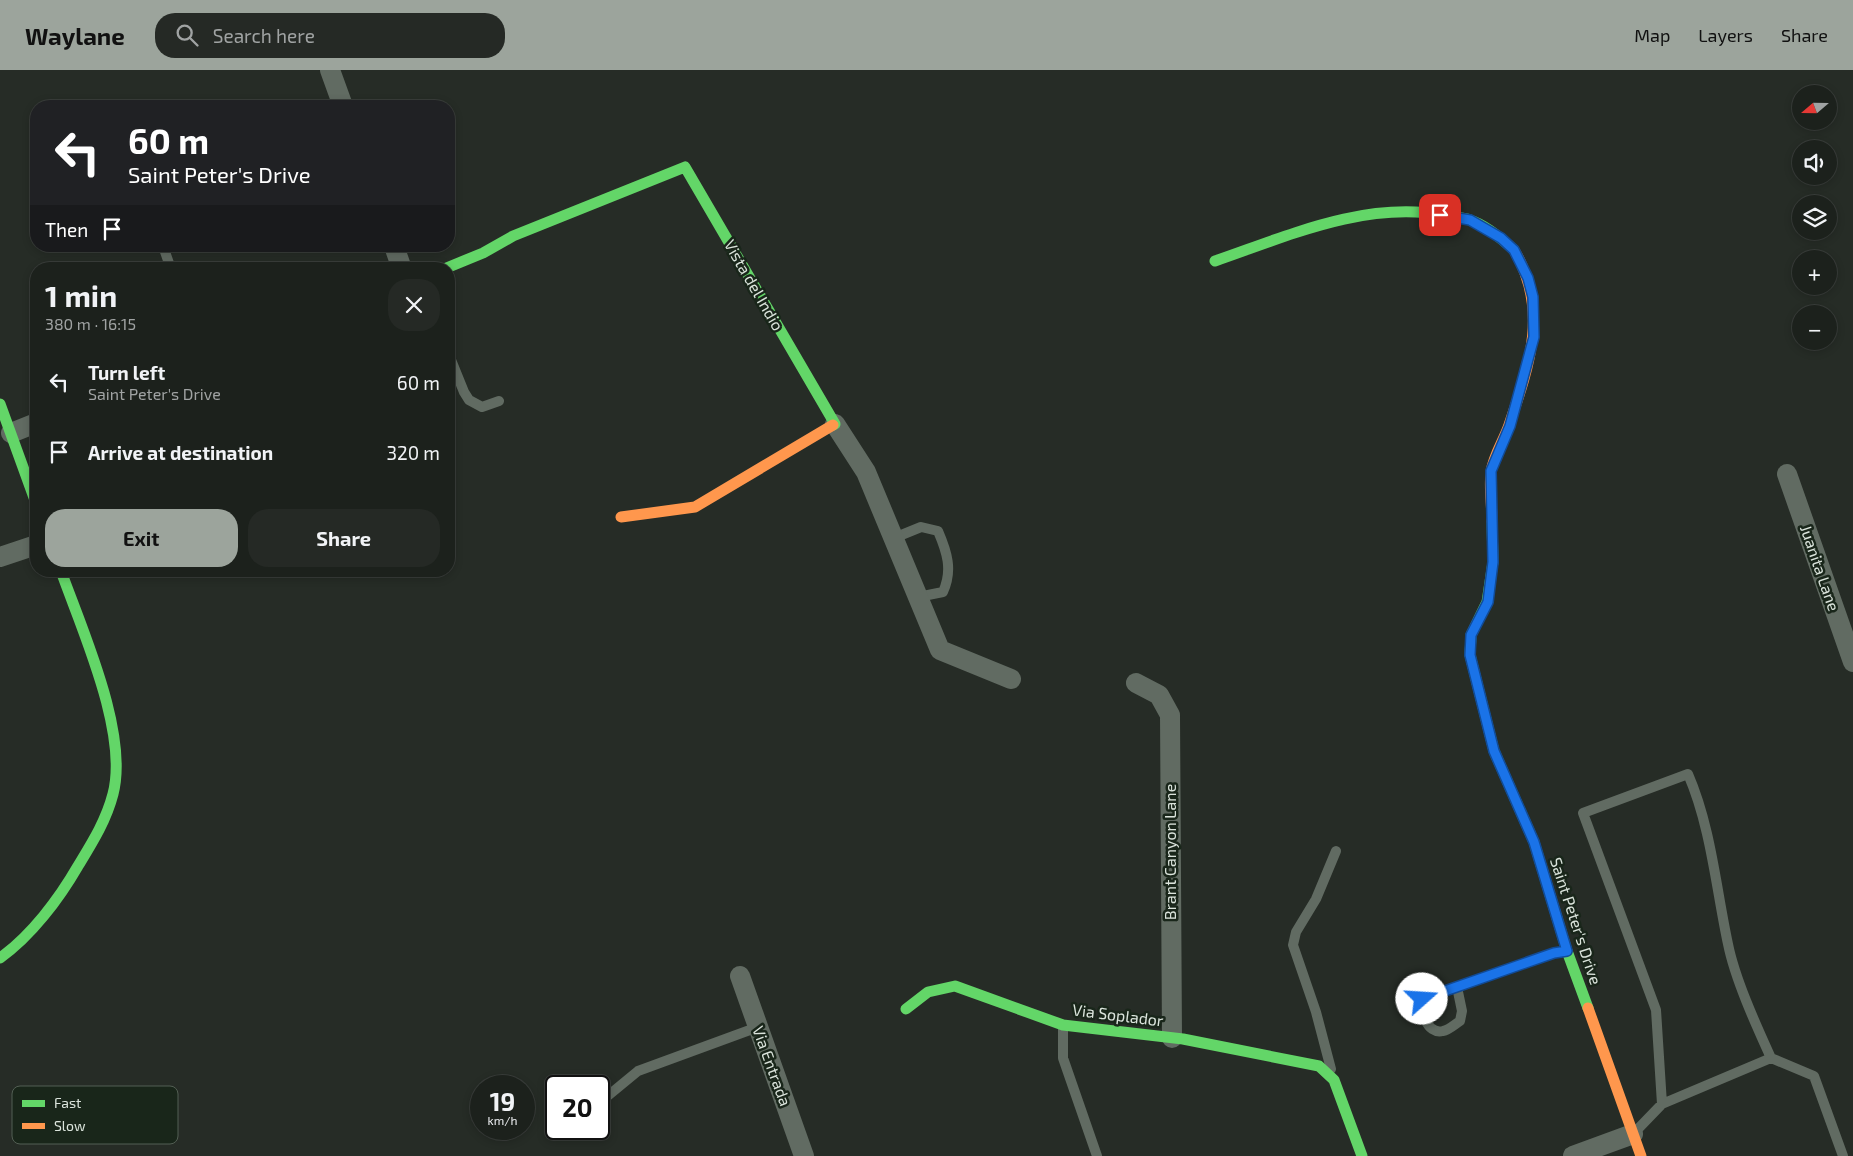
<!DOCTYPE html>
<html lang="en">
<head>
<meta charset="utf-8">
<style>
  :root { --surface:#1c211c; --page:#252925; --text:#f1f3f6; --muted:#a0a3a3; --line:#3a3e3b; --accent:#9ca49c }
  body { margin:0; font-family:"Exo 2",sans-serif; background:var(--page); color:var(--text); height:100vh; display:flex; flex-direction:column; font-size:19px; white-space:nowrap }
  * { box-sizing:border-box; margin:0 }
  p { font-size:16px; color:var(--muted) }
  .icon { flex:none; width:28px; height:28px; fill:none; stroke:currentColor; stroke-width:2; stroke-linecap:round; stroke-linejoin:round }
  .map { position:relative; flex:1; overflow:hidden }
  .drawer { position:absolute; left:30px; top:192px; width:425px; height:315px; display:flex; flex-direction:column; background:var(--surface); border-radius:20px; box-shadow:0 2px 8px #0003,0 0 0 1px var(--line) }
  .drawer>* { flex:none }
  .guide { position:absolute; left:30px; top:30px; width:425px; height:152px; border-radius:20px; box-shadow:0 2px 8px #0003,0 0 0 1px var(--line); background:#202124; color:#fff; overflow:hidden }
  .needle { width:32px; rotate:250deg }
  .controls { position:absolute; left:1792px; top:15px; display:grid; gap:10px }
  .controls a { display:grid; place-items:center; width:45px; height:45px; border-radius:50%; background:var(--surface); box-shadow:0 2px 8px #0003,0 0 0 1px var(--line); font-size:25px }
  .speed { position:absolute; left:470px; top:1005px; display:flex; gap:10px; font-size:25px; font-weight:700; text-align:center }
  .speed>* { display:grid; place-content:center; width:65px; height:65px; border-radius:50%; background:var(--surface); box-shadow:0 2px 8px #0003,0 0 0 1px var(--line); line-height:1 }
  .speed small { font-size:12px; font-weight:400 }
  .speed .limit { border:2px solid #111; border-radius:8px; background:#fff; color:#111 }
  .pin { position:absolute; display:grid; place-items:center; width:42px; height:42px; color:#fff; margin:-21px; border-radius:10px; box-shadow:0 2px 8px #0006 }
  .me { position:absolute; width:55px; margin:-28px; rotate:71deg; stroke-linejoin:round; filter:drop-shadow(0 0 4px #0008) }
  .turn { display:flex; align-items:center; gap:18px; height:105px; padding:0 15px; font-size:22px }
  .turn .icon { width:65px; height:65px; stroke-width:2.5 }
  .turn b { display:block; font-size:35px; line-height:42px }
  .then { display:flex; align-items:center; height:48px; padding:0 15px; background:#0003; gap:10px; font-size:19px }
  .round { display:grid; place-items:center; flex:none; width:52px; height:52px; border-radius:20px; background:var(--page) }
  .head { display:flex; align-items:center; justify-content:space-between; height:85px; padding:0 15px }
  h1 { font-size:30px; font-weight:700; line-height:38px }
  .action { display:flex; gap:10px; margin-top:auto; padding:10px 15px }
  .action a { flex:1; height:58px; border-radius:20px; background:var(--accent); color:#111; font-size:20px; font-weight:700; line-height:58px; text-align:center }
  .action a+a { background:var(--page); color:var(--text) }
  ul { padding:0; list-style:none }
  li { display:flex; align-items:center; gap:15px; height:70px; padding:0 15px }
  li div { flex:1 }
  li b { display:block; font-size:19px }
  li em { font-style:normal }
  header { display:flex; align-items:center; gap:30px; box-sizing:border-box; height:70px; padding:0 25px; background:var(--accent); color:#111 }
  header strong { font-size:24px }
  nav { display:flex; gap:28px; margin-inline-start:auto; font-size:18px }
  .search { width:350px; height:45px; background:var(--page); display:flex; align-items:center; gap:12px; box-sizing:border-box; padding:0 18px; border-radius:20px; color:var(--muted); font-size:19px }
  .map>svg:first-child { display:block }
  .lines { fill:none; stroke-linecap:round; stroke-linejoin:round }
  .lane { stroke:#616b62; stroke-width:10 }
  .street { stroke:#616b62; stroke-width:20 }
  .fast { stroke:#63d668; stroke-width:11 }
  .slow { stroke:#ff974d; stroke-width:11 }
  .route-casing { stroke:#114b97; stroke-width:12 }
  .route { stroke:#1a73e8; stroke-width:9 }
  .labels { text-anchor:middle; stroke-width:5; stroke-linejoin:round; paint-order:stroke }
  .street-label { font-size:16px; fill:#dbe4dc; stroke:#19261a }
  .key { fill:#19261a; stroke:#535f54; stroke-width:1 }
  .key-label { font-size:14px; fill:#dbe4dc }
</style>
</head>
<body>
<header>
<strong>Waylane</strong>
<div class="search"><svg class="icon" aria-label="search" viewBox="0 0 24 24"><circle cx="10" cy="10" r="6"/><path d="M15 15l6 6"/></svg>Search here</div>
<nav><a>Map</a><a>Layers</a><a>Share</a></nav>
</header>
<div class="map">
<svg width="1853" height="1086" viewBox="0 0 1853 1086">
  <rect width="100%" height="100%" fill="#262c26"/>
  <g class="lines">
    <path class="lane" d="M163,176L171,199
      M449,285L464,322L469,330L482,337L499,331
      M894,468L921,457L938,461C947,482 953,500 943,522L918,527
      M1457,917L1462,941L1460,951C1455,954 1449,960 1443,961C1426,965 1421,940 1422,929L1554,883L1566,881
      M1063,956V988L1097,1086
      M1331,999L1316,942L1293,875L1296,862L1316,829L1336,781
      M604,1029L638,1001L758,957
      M1662,1034L1771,988
      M1634,1063L1662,1034L1656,940L1583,743L1688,704C1711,757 1716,818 1728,874C1735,909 1756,955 1771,988L1814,1006L1843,1086"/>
    <path class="street" d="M330,0L343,36
      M394,176L402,199
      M835,354L866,402L940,580L1011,609
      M11,363L36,353
      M1787,404L1853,592
      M0,487L36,475
      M1136,613L1159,625L1170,645L1172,968
      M740,906L804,1086
      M1573,1086L1633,1064"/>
    <path class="fast" d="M1215,191C1288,166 1364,131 1443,145C1452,147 1462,147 1470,150C1485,155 1501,168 1514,180
      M444,199L483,183L513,166L685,97L835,354L833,355
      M0,334L36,433
      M1492,451L1493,492L1487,532L1471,565L1470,585L1494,681L1534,772L1567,881L1588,938
      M0,888C31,866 59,829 78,796C92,773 106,751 113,724C129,663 82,560 61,501
      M906,939L928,922L955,916L1063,955L1183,969L1319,996L1334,1010L1362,1086"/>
    <path class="slow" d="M621,447L695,437L833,355
      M1492,451C1492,436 1489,417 1491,402C1493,386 1504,370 1509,355C1530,294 1549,239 1514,180
      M1588,938L1641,1086"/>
  </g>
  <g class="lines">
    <defs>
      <path id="route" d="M1422,929L1554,883L1567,881L1534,772L1494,681L1470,585L1471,565L1488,532L1493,492L1491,401L1510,356L1534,267L1533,227L1528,208L1514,180L1501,168L1470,150L1440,145"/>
    </defs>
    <use href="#route" class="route-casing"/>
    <use href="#route" class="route"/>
  </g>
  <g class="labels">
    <g class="street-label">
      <text transform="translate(754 215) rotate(60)" y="6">Vista del Indio</text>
      <text transform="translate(1820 498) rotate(71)" y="6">Juanita Lane</text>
      <text transform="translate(1170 782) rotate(-90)" y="6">Brant Canyon Lane</text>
      <text transform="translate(1576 851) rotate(72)" y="6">Saint Peter's Drive</text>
      <text transform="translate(1118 945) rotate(7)" y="6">Via Soplador</text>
      <text transform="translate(772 996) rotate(70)" y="6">Via Entrada</text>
    </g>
  </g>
  <rect x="12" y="1016" width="166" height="58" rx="8" class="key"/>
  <rect x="22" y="1030" width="23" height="7" fill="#63d668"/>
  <rect x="22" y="1053" width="23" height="6" fill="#ff974d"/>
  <g class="key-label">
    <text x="54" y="1038">Fast</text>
    <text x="54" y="1061">Slow</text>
  </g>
</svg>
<div class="controls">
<a><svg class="needle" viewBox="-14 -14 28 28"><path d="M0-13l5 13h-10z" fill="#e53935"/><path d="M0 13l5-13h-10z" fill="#a0a3a3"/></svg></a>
<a><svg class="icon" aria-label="sound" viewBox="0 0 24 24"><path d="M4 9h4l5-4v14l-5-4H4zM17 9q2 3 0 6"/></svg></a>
<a><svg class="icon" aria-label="layers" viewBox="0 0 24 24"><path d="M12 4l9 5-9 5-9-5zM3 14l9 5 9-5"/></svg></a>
<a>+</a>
<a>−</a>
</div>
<div class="speed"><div>19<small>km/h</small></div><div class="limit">20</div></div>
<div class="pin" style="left:1440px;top:145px;background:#d93025"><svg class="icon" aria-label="arrive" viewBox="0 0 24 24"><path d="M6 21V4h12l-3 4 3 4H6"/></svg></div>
<svg class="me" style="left:1422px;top:929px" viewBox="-20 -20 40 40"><circle r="19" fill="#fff"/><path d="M0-13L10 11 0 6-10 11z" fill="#1a73e8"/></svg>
<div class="guide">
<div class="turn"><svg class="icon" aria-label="left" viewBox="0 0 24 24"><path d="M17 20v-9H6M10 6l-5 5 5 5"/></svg><div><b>60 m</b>Saint Peter's Drive</div></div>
<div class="then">Then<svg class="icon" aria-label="arrive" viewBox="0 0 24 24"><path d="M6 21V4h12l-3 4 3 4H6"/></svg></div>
</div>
<section class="drawer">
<div class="head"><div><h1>1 min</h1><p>380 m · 16:15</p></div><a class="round"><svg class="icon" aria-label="close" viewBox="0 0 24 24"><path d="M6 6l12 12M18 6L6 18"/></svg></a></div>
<ul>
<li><svg class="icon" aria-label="left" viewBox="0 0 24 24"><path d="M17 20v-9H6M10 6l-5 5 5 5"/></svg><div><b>Turn left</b><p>Saint Peter's Drive</p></div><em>60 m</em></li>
<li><svg class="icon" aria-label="arrive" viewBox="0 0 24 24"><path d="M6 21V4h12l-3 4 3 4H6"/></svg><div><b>Arrive at destination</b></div><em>320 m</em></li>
</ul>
<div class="action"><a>Exit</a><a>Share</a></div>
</section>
</div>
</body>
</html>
